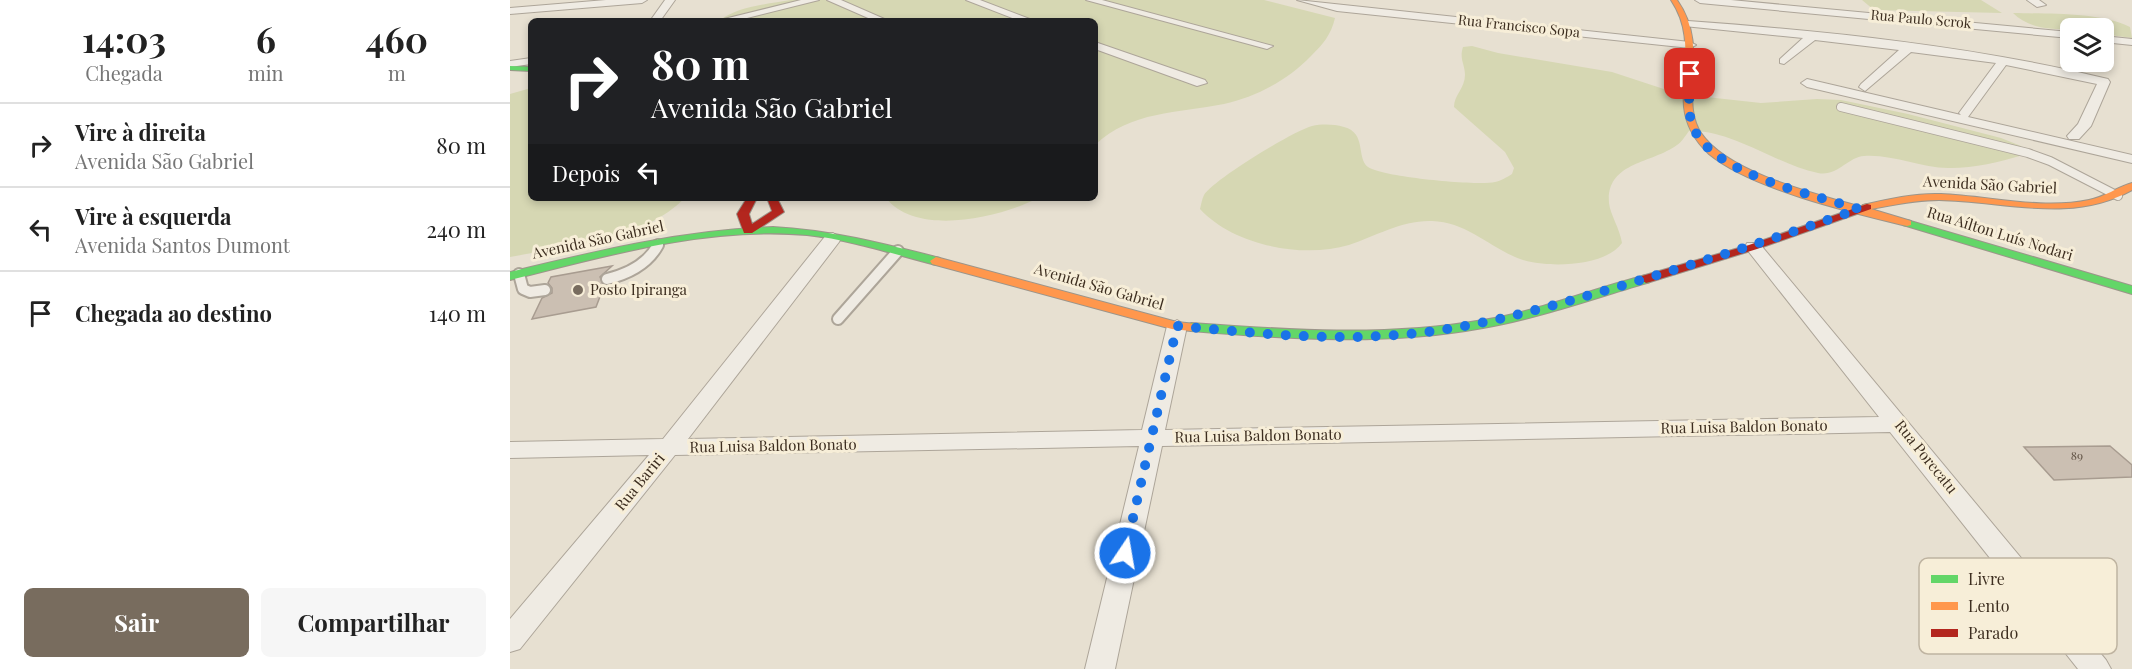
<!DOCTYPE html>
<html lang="pt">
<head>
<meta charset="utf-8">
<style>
  :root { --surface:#fff; --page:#f6f6f6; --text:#222; --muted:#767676; --line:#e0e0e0; --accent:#786c5e }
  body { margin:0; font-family:"Playfair Display",serif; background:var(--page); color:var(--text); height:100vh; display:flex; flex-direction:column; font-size:22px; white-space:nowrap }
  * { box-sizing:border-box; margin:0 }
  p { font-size:20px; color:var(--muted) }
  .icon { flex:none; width:33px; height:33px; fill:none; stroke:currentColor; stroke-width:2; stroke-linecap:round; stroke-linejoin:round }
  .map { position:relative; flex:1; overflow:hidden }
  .panel { display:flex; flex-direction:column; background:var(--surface); width:510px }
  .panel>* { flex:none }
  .banner { position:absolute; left:18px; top:18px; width:570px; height:183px; border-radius:9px; box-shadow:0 3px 9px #0003; background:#202124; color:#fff; overflow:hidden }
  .controls { position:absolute; left:1550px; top:18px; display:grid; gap:12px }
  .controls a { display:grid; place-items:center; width:54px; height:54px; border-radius:9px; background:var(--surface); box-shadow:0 3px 9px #0003; font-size:30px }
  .pin { position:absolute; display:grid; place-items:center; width:51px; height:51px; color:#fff; margin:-26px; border-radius:12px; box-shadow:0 3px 9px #0006 }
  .me { position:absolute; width:66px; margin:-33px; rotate:12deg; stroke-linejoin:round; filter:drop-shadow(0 0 4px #0008) }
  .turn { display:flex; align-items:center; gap:21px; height:126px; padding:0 24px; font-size:27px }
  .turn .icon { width:78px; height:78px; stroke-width:2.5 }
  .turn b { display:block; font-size:42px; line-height:51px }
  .then { display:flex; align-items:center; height:57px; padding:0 24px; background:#0003; gap:12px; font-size:22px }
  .eta { display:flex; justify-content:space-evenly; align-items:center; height:102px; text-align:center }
  .eta b { font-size:36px; font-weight:700; line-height:42px }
  .button { display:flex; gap:12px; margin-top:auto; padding:12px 24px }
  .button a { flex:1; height:69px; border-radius:9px; background:var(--accent); color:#fff; font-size:24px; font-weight:700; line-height:69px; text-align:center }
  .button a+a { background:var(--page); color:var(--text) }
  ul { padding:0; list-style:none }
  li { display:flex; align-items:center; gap:18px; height:84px; padding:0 24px; border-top:2px solid var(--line) }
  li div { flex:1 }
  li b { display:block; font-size:22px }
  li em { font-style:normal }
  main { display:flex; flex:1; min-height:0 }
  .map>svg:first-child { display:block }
  .green { fill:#d6d7b3 }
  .building { fill:#cbbfb2; stroke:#a89c90; stroke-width:1.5 }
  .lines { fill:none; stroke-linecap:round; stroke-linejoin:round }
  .lane-far1-casing { stroke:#ada599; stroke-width:10 }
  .lane-casing { stroke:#ada599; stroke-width:14 }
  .street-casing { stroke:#ada599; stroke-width:2 }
  .fast-casing { stroke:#9c958a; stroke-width:2 }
  .slow-casing { stroke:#9c958a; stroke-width:2 }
  .jam-casing { stroke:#9c958a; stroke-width:2 }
  .lane-far1 { stroke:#efebe3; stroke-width:8 }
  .lane { stroke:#efebe3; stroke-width:10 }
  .street { fill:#efebe3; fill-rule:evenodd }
  .fast { fill:#63d668; fill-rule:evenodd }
  .slow { fill:#ff974d; fill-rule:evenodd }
  .jam { fill:#b3261e; fill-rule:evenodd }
  .route { stroke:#1a73e8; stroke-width:10; stroke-dasharray:0 18 }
  .poi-dot { fill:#786c5e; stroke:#f7eed8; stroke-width:2 }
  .labels { text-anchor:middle; stroke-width:6; stroke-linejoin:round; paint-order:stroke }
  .number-label { font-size:12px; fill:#605244 }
  .far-street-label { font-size:14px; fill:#3d2e20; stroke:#f7eed8 }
  .street-label { font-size:15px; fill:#3d2e20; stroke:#f7eed8 }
  .poi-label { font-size:15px; fill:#3d2e20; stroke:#f7eed8; text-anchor:start }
  .key { fill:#f7eed8; stroke:#bfb4a1; stroke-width:1.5 }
  .key-label { font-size:16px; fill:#3d2e20 }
</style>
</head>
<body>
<main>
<section class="panel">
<div class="eta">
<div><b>14:03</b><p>Chegada</p></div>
<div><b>6</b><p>min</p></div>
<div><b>460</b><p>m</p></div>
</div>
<ul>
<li><svg class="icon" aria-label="right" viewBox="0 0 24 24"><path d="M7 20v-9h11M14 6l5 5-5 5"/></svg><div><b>Vire à direita</b><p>Avenida São Gabriel</p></div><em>80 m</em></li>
<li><svg class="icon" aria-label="left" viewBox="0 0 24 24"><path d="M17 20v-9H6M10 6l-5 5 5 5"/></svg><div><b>Vire à esquerda</b><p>Avenida Santos Dumont</p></div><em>240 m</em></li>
<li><svg class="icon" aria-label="arrive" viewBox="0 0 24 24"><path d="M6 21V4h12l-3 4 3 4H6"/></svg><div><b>Chegada ao destino</b></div><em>140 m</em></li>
</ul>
<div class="button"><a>Sair</a><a>Compartilhar</a></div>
</section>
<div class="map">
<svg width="1622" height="669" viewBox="0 0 1622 669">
  <rect width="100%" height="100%" fill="#e7e0d1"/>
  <path class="green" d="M281,0H754L825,18C821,35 813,44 801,56C778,80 746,97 714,104C668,113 621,111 585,145V21H209C228,6 258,4 281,0Z
    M1352,0H1471L1492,13L1364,10Z
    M1503,13C1537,14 1590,12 1620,27L1622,38L1593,34V28C1564,28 1526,36 1503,13Z
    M962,46L988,53L1102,72L1169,94L1251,103L1307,99L1331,100L1398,114L1491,138L1511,146L1513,155C1490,162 1464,168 1441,168C1412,169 1384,154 1354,156C1338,157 1327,177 1308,173C1265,164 1222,129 1179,131C1175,136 1172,142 1167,145C1141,164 1096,162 1099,203C1100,214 1110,229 1112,243C1095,268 1030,269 1005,257C976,244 955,222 922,221C892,220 866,236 839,245C792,259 723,245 690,209C691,205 692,199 694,195C703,180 783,131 802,126C812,124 823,124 834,127C857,133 846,158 858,167C872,177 967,186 985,182C991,181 997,177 1002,174L1004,168L995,152L944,107C944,95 955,88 955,75C955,64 949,59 953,47Z
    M21,88V198H175C131,242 58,246 0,257V94Z
    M376,198H528C490,218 406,237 376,198Z"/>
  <path class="building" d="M102,266L90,277L94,286L86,307L22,319L32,298L42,293V288L38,283L41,277Z
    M1600,446L1622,465V477L1544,480L1514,447Z"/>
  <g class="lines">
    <defs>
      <path id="lane-far1" d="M1331,107L1518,153L1540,161L1608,196
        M147,246L148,244"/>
      <path id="lane" d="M9,274L13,289L20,292L35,290
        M97,279C118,274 137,265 148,245
        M328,319L388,251"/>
      <path id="street" d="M96,0H137L132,3L0,14V8Z
        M155,0H165L150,21H140Z
        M291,0H309L225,21H206Z
        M317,0H331L379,21H365Z
        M456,0H470L525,21H510Z
        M576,0H592L763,46L757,49Z
        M787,0L1180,42L1186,45L1180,48L827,11Z
        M1185,0H1221L1560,32V38L1190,3Z
        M1517,0H1529L1536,5L1527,7Z
        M1178,21C1316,31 1464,46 1598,79L1600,82L1581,126L1569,139H1559L1557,136L1568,124L1587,84L1496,65L1458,117L1622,155V163L1297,87L1291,83L1297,79L1451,115L1449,113L1486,63L1401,52L1355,91L1349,87L1351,84L1389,50L1305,40L1274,64L1270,63V59L1293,38L1174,26V22Z
        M1593,36L1622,39V45L1593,42Z
        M585,42L695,80L697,83L687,86L585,49Z
        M21,58V64L0,67V61Z
        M323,233L331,238L329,242L178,439L632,430L657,326L667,320L677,326L655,430L1369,417L1235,247L1237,243H1249L1596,660L1601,669H1568L1380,432L652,446L605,669H575L629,446L165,455L10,649L0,652V619L139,455L0,458V442L153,439L317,234Z"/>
      <path id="fast" d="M0,66L21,67V71L0,70Z
        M1397,220L1622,286V294L1393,225V221Z
        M263,227C321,230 375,244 430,258L432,261L426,265C383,254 341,240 297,235C197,226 96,256 0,280V272C87,251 173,230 263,227Z
        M1136,275L1140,276L1142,279L1140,282C1085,298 1030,318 973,328C876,346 778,339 681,331L674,327L681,323C778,330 876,337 973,320C1029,311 1081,289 1136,275Z"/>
      <path id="slow" d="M1161,0H1167C1187,28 1184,56 1182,88C1182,103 1182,120 1191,133C1218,173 1306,194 1352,207L1353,205C1378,199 1405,193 1431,194C1480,196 1531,210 1579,200C1595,197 1607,187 1622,183V190C1561,224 1494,201 1429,200C1406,200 1383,205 1361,209L1401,221V225L1397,226C1343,213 1241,189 1199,154C1185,141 1176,126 1174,107C1171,67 1185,36 1161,0Z
        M426,257L667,322L686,324L688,327L681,331L662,329L422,264L420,261Z"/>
      <path id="jam" d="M237,198H247L239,214L242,224L262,211L257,198H267L274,212L242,233H234L227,214Z
        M1357,204L1361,205V209L1247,249L1140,282L1136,283L1130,279L1132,276L1239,245Z"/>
    </defs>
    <use href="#lane-far1" class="lane-far1-casing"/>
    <use href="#lane" class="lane-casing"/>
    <use href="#street" class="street-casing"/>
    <use href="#fast" class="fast-casing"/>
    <use href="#slow" class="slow-casing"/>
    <use href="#jam" class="jam-casing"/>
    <use href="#lane-far1" class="lane-far1"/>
    <use href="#lane" class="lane"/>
    <use href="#street" class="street"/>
    <use href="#fast" class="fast"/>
    <use href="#slow" class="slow"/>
    <use href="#jam" class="jam"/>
  </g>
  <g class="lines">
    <path class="route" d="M615,553L667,326C735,332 804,340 872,336C954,332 1032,309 1111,286C1191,262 1270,237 1349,209C1305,195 1198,174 1182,124C1177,110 1180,89 1180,74"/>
  </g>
  <circle class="poi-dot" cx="68" cy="290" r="6"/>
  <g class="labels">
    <g class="number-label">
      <text x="1567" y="460">89</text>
    </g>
    <g class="far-street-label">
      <text transform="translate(1411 19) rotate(5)" y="5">Rua Paulo Scrok</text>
      <text transform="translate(1009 26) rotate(6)" y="5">Rua Francisco Sopa</text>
    </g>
    <g class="street-label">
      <text transform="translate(1480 185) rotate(3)" y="5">Avenida São Gabriel</text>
      <text transform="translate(1490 234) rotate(17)" y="5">Rua Aílton Luís Nodari</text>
      <text transform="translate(88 240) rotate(-12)" y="5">Avenida São Gabriel</text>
      <text transform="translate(589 287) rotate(16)" y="5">Avenida São Gabriel</text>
      <text transform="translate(1234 427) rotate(-1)" y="5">Rua Luisa Baldon Bonato</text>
      <text transform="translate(748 436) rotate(-1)" y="5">Rua Luisa Baldon Bonato</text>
      <text transform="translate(263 446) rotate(-1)" y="5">Rua Luisa Baldon Bonato</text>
      <text transform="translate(1416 457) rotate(51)" y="5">Rua Porecatu</text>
      <text transform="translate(130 482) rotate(-51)" y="5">Rua Bariri</text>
    </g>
    <g class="poi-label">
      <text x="80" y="295">Posto Ipiranga</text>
    </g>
  </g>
  <rect x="1409" y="558" width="198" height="96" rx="9" class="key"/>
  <rect x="1421" y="575" width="27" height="8" fill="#63d668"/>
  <rect x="1421" y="602" width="27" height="8" fill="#ff974d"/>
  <rect x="1421" y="629" width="27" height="8" fill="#b3261e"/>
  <g class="key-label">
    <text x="1458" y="585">Livre</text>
    <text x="1458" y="612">Lento</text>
    <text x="1458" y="639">Parado</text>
  </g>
</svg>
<div class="controls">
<a><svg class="icon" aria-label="layers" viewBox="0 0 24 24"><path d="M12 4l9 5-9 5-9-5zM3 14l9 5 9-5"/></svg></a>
</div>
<div class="pin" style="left:1180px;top:74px;background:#d93025"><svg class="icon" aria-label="arrive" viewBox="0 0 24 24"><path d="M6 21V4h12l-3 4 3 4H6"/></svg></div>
<svg class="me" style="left:615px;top:553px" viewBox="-20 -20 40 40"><circle r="17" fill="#1a73e8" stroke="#fff" stroke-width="3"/><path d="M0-11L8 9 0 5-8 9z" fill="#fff"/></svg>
<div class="banner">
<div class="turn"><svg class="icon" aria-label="right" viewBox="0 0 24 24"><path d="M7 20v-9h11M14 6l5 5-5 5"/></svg><div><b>80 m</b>Avenida São Gabriel</div></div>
<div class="then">Depois<svg class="icon" aria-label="left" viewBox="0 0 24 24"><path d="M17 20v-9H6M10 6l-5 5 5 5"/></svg></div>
</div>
</div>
</main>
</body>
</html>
